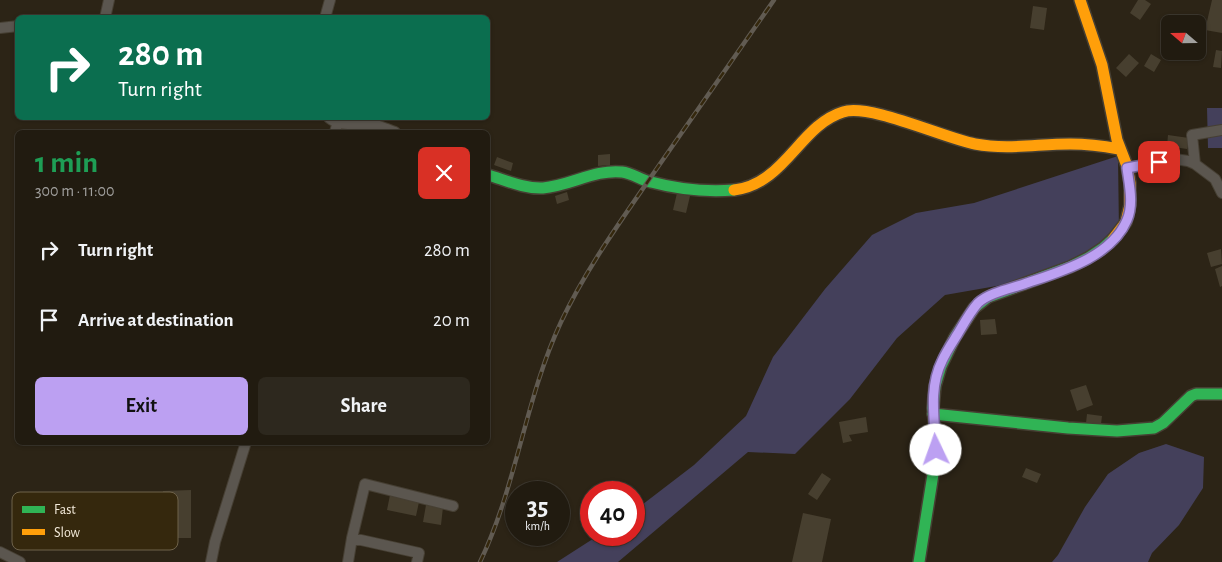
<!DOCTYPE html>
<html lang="en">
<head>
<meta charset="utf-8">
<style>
  :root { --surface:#211b10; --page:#2d281e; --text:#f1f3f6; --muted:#a2a19f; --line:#3e3930; --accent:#bca0f2 }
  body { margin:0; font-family:"Alegreya Sans",sans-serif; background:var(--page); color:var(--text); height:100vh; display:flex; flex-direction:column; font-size:19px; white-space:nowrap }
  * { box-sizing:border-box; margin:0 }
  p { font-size:16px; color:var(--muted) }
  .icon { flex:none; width:28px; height:28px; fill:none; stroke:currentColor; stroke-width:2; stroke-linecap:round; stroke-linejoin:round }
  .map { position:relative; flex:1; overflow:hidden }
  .side { position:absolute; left:15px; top:130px; width:475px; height:315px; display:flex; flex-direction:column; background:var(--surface); border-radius:8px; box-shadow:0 1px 4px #0004,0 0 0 1px var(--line) }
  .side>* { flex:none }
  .banner { position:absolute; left:15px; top:15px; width:475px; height:105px; border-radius:8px; box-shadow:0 1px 4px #0004,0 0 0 1px var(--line); background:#0b6e4f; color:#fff; overflow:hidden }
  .needle { width:32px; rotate:290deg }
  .buttons { position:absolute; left:1161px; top:15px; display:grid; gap:10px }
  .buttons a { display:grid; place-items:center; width:45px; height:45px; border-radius:8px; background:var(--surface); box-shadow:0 1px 4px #0004,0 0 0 1px var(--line); font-size:25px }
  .speed { position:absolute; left:505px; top:481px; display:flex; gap:10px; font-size:25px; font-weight:700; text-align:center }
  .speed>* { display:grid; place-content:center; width:65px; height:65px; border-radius:50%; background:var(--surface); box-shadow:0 1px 4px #0004,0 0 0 1px var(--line); line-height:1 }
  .speed small { font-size:12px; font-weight:400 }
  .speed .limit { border:8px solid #d22; background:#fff; color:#111 }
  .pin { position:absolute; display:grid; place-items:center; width:42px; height:42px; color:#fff; margin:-21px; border-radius:10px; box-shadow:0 2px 8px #0006 }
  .me { position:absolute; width:55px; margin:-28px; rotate:357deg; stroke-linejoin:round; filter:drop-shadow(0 0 4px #0008) }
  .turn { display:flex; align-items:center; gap:18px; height:105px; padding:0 20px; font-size:22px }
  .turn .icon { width:65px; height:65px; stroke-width:2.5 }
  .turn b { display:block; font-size:35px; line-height:42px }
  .round { display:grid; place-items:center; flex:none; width:52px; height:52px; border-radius:8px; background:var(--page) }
  .overview { display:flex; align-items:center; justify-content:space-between; height:85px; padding:0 20px }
  h1 { font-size:30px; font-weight:600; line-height:38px; color:#1e9e55 }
  .action { display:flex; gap:10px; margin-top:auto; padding:10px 20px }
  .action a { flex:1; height:58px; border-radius:8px; background:var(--accent); color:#111; font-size:20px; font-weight:600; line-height:58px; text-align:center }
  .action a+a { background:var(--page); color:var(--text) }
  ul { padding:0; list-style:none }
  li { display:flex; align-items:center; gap:15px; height:70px; padding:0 20px }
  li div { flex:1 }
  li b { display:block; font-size:19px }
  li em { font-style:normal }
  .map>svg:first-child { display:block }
  .green { fill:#44405b }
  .building { fill:#473f2f }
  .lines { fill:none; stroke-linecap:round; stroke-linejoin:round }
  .street-casing { stroke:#463f33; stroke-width:12 }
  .fast-casing { stroke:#463f33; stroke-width:14 }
  .slow-casing { stroke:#463f33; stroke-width:14 }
  .street { stroke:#5b564f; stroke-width:10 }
  .fast { stroke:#30b455; stroke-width:11 }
  .slow { stroke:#ff9f0a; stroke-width:11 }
  .rail-casing { stroke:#615b52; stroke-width:4.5 }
  .rail { stroke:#35280d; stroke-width:2.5; stroke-dasharray:8; stroke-linecap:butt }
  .route-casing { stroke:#7a689d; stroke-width:12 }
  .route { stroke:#bca0f2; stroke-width:9 }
  .key { fill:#35280d; stroke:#6e624a; stroke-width:1 }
  .key-label { font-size:14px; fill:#f3eada }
</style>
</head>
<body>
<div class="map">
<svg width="1222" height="562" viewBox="0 0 1222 562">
  <rect width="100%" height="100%" fill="#2c2416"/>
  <path class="green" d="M1207,108H1222V148H1208Z
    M1118,156L1119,233L1042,278L945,295L897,338L850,399L795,454L748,452L618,562H557L599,535H634V511L694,465L746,416L773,357L825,289L872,235L916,213L974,203Z
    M1166,444L1204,457L1203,488L1179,525L1152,553L1148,562H1052L1058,555L1085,507L1108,474L1139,453Z"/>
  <path class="building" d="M1138,0H1145L1151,4L1140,20L1130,13Z
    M1212,0H1222V33L1205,30Z
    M1033,6L1047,8L1044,30L1030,28Z
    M1216,50L1222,51L1221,68L1213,67Z
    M1129,54L1139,63L1126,77L1116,68Z
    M1151,54L1161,60L1154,72L1144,66Z
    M1168,135L1189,138L1187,149L1167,146Z
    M610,154V165L598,166V155Z
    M497,157L513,163L511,171L494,165Z
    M567,192L569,200L557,204L555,196Z
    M677,193L690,196L686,213L673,210Z
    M1221,249L1222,264L1211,267L1207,253Z
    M1222,266V286L1220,287L1215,269Z
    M995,319L997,334L981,335L980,320Z
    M1086,385L1093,405L1077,411L1070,390Z
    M1087,414L1102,416L1101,424L1086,423Z
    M866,417L868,432L849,435L852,441L843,443L839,422Z
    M1026,468L1041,474L1037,483L1022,477Z
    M822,473L831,479L817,500L808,494Z
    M191,490V538H163V491Z
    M390,495L419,502L416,516L387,510Z
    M426,505L443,507L441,525L423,522Z
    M803,513L831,519L822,562H792Z"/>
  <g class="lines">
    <defs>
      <path id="street" d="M105,18L109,0
        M325,18L330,0
        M0,28L18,26
        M329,118C341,128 361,122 376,125C383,127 389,130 395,132
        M335,132L338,121
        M1195,164L1192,135L1222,130
        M1127,168L1175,159L1188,161L1195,164L1215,179L1222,193
        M352,538L419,553L417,562
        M0,552L20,562
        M211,562L215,542L246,442
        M348,562L352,538L365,484L453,506"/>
      <path id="fast" d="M488,175C505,180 525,189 543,188C570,186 595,169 622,172C632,173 641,180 651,182C677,189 707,192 734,190
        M933,414L1068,428L1117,431L1154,428L1163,423L1191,396L1196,394H1222
        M919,562L934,468L936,442L933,408L935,386L941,366L955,337L974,308L988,297L1070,267L1088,258L1103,248L1113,239"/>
      <path id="slow" d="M1080,0L1102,65L1117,140L1127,166L1130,183V205L1126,222L1113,239
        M734,190C785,184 800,125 843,112C869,103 944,138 975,144C1007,150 1038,144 1070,144C1086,144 1103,146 1119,149"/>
    </defs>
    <use href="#street" class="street-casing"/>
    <use href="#fast" class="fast-casing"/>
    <use href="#slow" class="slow-casing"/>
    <use href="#street" class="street"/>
    <use href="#fast" class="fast"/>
    <use href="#slow" class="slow"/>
    <defs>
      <path id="rail" d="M480,562C517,485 525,399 561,322C586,269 620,222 653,174C693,116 734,58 774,0"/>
    </defs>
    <use href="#rail" class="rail-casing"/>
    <use href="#rail" class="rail"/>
  </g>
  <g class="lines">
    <defs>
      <path id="route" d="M936,450C935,421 928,389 942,361C946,352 952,343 957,335C963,325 970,312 978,303C989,293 1009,289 1024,284C1059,272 1111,258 1127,220C1134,204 1129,184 1127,168L1159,162"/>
    </defs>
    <use href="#route" class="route-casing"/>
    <use href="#route" class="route"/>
  </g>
  <rect x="12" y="492" width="166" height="58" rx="8" class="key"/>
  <rect x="22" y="506" width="23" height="7" fill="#30b455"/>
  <rect x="22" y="529" width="23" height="6" fill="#ff9f0a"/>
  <g class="key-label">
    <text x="54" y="514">Fast</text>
    <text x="54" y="537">Slow</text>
  </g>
</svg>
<div class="buttons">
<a><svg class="needle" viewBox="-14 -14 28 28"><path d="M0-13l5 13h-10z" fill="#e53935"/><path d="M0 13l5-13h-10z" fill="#a2a19f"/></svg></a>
</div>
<div class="speed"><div>35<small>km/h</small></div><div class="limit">40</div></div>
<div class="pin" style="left:1159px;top:162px;background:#d93025"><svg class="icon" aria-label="arrive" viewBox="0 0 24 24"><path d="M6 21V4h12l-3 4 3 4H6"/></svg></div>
<svg class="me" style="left:936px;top:450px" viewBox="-20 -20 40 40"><circle r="19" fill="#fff"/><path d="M0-13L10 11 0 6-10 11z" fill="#bca0f2"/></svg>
<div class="banner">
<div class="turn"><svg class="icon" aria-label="right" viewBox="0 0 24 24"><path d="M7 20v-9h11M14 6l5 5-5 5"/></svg><div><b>280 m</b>Turn right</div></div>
</div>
<section class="side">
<div class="overview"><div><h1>1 min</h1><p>300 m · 11:00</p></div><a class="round" style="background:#d93025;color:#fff"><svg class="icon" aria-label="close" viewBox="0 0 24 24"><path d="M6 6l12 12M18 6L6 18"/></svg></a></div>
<ul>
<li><svg class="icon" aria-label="right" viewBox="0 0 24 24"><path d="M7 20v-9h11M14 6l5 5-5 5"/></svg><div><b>Turn right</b></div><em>280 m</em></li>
<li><svg class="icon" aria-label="arrive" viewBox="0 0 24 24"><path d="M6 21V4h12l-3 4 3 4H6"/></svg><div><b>Arrive at destination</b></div><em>20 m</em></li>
</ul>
<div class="action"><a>Exit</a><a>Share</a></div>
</section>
</div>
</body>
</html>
